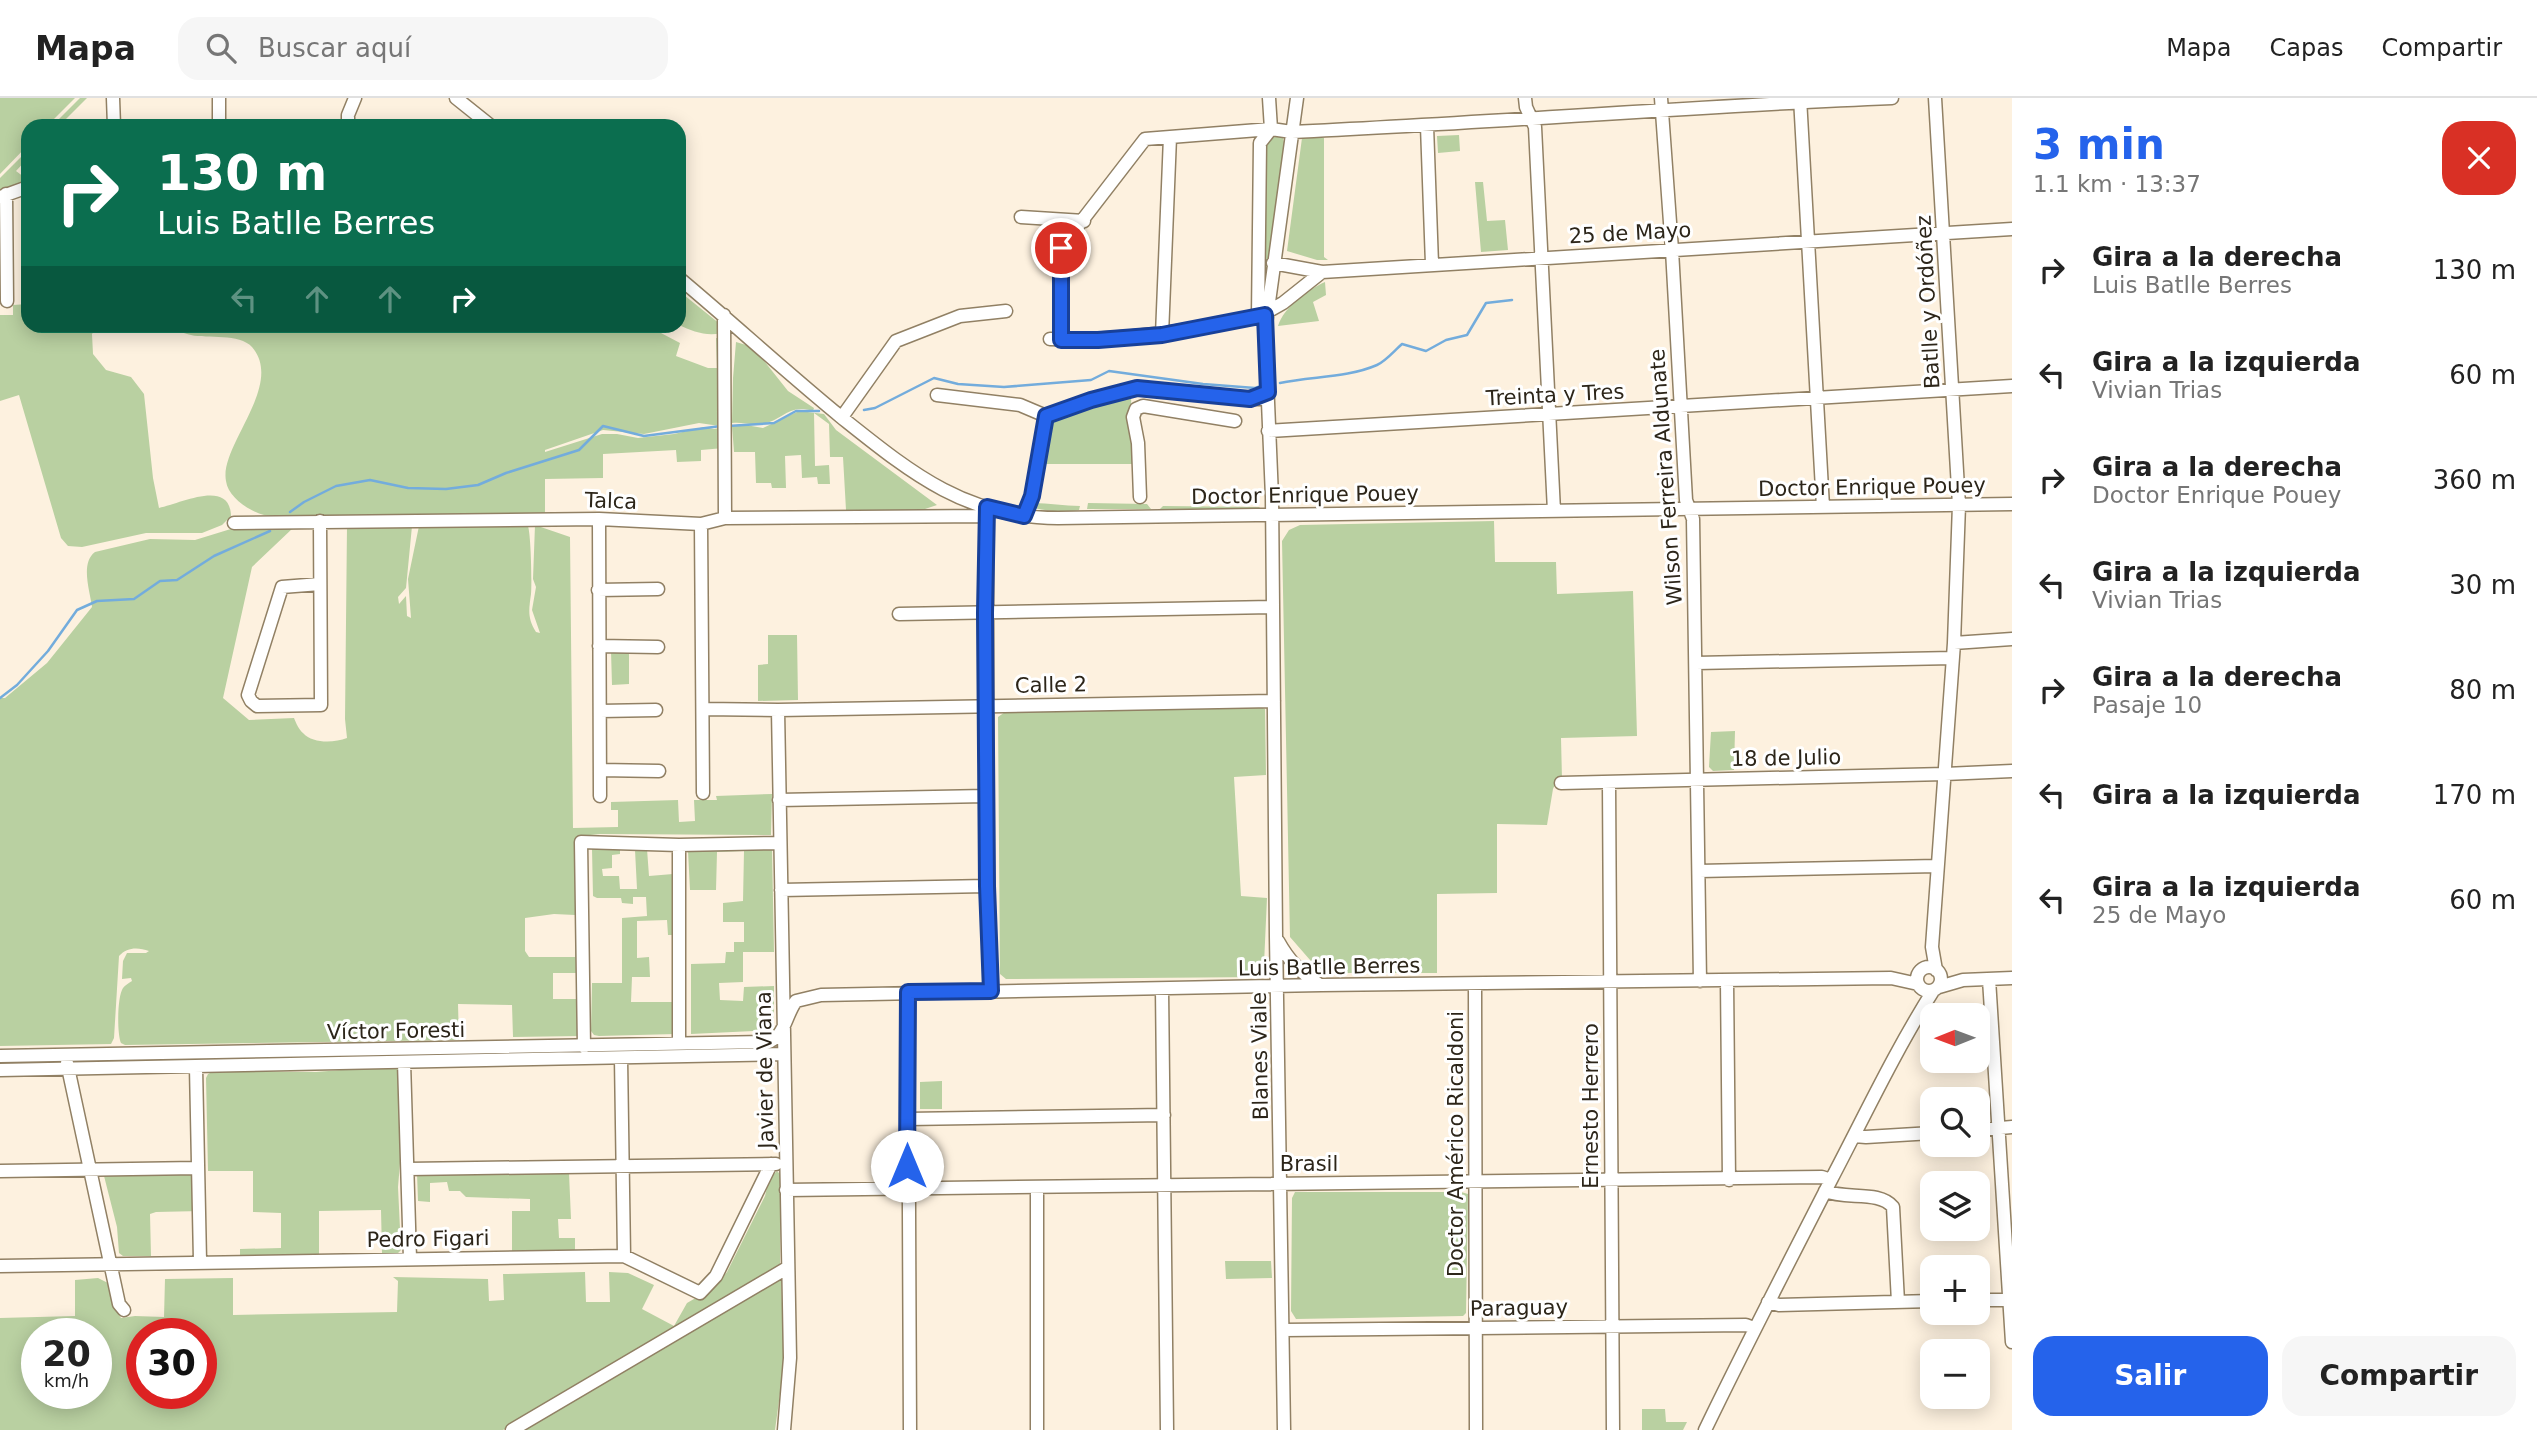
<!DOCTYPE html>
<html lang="es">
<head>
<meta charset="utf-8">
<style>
  :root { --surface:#fff; --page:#f6f6f6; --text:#222; --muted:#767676; --line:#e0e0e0; --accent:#2563eb }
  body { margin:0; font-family:"DejaVu Sans",sans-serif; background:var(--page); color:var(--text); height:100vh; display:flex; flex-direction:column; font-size:26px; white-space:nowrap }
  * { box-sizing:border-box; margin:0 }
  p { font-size:23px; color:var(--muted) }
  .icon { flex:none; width:38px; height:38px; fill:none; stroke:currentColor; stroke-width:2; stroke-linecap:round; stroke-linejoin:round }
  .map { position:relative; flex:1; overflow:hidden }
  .panel { display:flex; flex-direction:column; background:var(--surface); width:525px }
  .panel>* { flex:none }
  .top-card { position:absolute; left:21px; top:21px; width:665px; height:214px; border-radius:21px; box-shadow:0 4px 18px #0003; background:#0b6e4f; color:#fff; overflow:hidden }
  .needle { width:46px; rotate:269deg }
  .fabs { position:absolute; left:1920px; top:905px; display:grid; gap:14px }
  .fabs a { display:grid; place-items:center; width:70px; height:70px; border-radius:14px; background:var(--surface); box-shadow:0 4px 18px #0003; font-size:35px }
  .speed { position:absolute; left:21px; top:1220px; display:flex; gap:14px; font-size:35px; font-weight:700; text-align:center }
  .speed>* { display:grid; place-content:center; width:91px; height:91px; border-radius:50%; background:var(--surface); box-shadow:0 4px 18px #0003; line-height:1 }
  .speed small { font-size:18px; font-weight:400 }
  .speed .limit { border:10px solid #d22; background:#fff; color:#111 }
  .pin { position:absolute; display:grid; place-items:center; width:60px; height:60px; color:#fff; margin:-30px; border:4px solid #fff; border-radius:50%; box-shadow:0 2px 7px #0007 }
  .me { position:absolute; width:77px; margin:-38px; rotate:0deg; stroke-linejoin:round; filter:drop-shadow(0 0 5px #0008) }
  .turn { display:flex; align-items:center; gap:24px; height:147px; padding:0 21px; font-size:32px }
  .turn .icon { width:91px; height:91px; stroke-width:2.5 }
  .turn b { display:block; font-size:49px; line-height:60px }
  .lanes { display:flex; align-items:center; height:66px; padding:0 21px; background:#0003; justify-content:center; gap:35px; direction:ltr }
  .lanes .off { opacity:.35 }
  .round { display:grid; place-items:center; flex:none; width:74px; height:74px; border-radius:21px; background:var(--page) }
  .summary { display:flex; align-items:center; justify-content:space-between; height:119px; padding:0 21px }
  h1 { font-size:42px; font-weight:600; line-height:52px; color:var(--accent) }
  .cta { display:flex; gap:14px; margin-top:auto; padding:14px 21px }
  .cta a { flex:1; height:80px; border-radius:21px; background:var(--accent); color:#fff; font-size:28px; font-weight:600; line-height:80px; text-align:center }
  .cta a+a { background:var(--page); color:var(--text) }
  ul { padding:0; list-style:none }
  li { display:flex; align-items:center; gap:21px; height:105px; padding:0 21px }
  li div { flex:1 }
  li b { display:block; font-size:26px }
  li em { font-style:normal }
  header { display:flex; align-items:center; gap:42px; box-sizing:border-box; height:98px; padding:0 35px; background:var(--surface); border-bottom:2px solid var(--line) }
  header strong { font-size:33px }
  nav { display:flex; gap:38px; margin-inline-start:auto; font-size:24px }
  .search { width:490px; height:63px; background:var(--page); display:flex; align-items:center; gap:18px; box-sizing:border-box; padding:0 24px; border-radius:21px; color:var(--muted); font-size:26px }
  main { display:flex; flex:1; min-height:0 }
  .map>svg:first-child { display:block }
  .green { fill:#b9d0a1; fill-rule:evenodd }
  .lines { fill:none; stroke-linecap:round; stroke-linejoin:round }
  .stream { stroke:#73acdc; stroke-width:2.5 }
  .minor-casing { stroke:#918064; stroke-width:15 }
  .minor { stroke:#fff; stroke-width:12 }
  .route-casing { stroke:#184099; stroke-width:18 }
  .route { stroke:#2563eb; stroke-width:12 }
  .labels { text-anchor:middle; stroke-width:6; stroke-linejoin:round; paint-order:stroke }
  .street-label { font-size:21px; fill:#2c2519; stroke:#fff }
</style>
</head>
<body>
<header>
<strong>Mapa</strong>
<div class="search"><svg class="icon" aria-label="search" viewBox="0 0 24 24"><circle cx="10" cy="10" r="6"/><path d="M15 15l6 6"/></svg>Buscar aquí</div>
<nav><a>Mapa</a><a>Capas</a><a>Compartir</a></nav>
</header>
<main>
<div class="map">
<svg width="2012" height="1332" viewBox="0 0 2012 1332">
  <rect width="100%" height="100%" fill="#fdf1df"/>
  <path class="green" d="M0,0H75L47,28H28V47L0,76Z
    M80,0H87L59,28H52Z
    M1459,37L1460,53L1438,55L1437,38Z
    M1278,38L1283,39L1284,45L1266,201L1263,208L1265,42Z
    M1302,40H1324V159L1328,162H1317L1287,153Z
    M28,52V60L16,73L28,82L0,97V80Z
    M1475,84H1483L1487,123L1505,122L1508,152L1481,154Z
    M1325,184L1326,197L1313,204L1319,223L1278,228C1284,209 1307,192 1325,184Z
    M679,193L720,226L721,235C707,239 692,233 679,227Z
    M28,206V228H97L92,236L93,256L106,272L131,279L144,296L153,380L159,410C180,406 230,380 231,418L222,427L202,435H146L82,449L68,448L61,440L19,297L0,303V217H13V207Z
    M166,228H439L465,235L474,228H640L641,231L661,235L680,245L676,258L708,270H717L716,240L724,241L720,328L699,325L644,336L603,332L545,352V354L602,336H617L638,340L674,336L704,329L714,331L724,329V350L701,352V363L677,364L676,352L603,356V380L545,381V417C483,418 421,418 359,419C336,419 313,419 290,418C282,417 272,419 264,417C249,413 228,399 226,383C219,348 285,287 252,249C239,235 208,241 191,237C183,235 173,232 166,228Z
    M736,244L753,249L788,293L814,310L813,313C787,305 783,324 760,326C751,327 742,324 732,325L733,280Z
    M1131,292L1132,366H1040L1049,321Z
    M799,313L824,316L836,332L937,407L922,412H846L843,359H830L829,326L814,315L815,368L829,367L830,386H818L817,379L802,380L801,357L785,358L786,390H772L771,385H756L755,354H734L732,328L740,326L763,330Z
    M1033,405C1049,405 1064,408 1080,408L1079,412C1062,415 1047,413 1030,409Z
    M1088,405L1147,406L1151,411H1087Z
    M1163,408L1259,409L1260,410L1158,413Z
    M1494,423L1495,464H1556L1557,496L1633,493L1637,638L1561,640L1562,681L1557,682L1553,691L1547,727L1497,726V795L1437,796V875H1335L1317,870L1290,839L1282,443L1289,432L1300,427Z
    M293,426V430L252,469L223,600L249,622L294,620C296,625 299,632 303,635C313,646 334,645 347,640L345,621L347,428H412L406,490L398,499L399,506L406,498L407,518L411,520L408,481L419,428H528C531,438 532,485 531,496C529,511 527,520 536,534L540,535L532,512L536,489L533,481L535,427L570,439L573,730L618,729V712H611V704L678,702L679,724L695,723L694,702H717L716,698L772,696L771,737L600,736L581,738L578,834L576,832L577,820L575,817L554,816L525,820V853L529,859H575L576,846L579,843V875H553V901H579V938L513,939L512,907L458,906L459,942L125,947L121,945C117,936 117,899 123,890C125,887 129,885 132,883L131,880L122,881L123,863L127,855H146L149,853C138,849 127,849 119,858L114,940L111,946L0,948V600H5L47,565L92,509C90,493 80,465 95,454L150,441L195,442L234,430Z
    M768,537H797L798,602L758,603V567L768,566Z
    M629,549V586L612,587L611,553Z
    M1258,608L1265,611L1266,677L1234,679L1241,798L1267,800L1264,866L1261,879L1006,881L1000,876L998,619L1005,614Z
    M1735,633L1734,672L1713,673L1709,669L1711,634Z
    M594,749H620V756L612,757V770L602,771L603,778H619L620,791H637L635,752L647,751L649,778L673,776L675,837H668L667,822L637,823V860L649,859L650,879H632L631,904H675L676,936L599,938L594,937L591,933L592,885H622V820L647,818L646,799H633V806L622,805L621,800H597L593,798L592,751Z
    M772,750L774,854H743V884L719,885L720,902L743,903L744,889L774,888V932L691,936V866L725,865L726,854H734V844H744V824H723V805L743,803L744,753L717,754L716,792H690L688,753Z
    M391,968L399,971L401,1053L398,1089L401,1152L398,1155H382L381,1112L319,1113V1157H240V1151L281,1150V1115L253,1114V1073H208L206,980L208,976L214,973L316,974Z
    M942,983V1011H920V984Z
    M193,1070L201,1113L156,1114L150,1116L151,1158H123L119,1155L117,1129L103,1074Z
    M777,1073L781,1077L780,1168L503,1332H0V1220L75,1218V1182L98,1180L110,1186L116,1212L121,1220L135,1218L164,1219L165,1181L233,1180V1217L397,1214L398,1183L393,1179L488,1181L489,1203L504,1202L503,1176L585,1174L586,1204H610L609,1174L628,1175L654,1187L642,1211L674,1228L687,1205L713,1190L727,1174L765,1098L769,1081ZM37,1236H96V1295H37ZM142,1236H201V1295H142Z
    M417,1075H569L571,1121H558L559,1140H575V1153L512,1155V1113H530V1101L466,1099L460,1093H449L447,1084L430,1085V1104L418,1103Z
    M1295,1094H1461L1468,1096L1466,1215L1463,1218L1296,1221L1291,1213L1292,1100Z
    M1225,1163H1271L1272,1180L1226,1181Z
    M781,1177L784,1266L775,1332H520Z
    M1642,1311H1665L1666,1324H1687L1683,1332H1642Z"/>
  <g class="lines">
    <path class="stream" d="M1280,285C1312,278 1347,280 1377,267C1386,263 1394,253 1402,246L1426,253L1446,242L1467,237L1486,205L1512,202
      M864,312L875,310L934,280L958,286L1004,289L1091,282L1109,273L1203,286L1255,290L1261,288
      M728,328L774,325L796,313H819
      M290,414L304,404L336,388L370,382L408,390L446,391L478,387L506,375L579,352L603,328L644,338L721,328
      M0,600L17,587L48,553L77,512L97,503L134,501L160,483L177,482L214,458L270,433"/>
    <defs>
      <path id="minor" d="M113,0L114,28
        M219,0V28
        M456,0L491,28
        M1269,0L1271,31L1260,45L1258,219L1283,205L1322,174
        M1525,0L1526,9L1535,29L1554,413
        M1661,0L1672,152L1686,402L1693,421L1700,883
        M1800,0L1823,409
        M1935,0L1959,407L1954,545L1932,849L1936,872
        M348,28V17L355,0
        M1427,28L1432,166
        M6,96L7,203
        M0,99L28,89
        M1021,119L1084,123
        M1054,159L1145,41L1271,31L1292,34C1492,25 1692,8 1892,0
        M1273,165L1322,174L2012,131
        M679,180C734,226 786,274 841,319C910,374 965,420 1058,420L2012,406
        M724,217L725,420
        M1162,237L1170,39
        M1050,241C1121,244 1189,232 1258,219
        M1061,242V150
        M937,297L1020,307L1046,318L1091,302L1137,290L1250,301H1268
        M842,319L896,243L960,218L1006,213
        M1268,333L2012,288
        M1140,399L1138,345L1133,319L1136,311L1143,308L1235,323
        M987,413V788L991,893
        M1024,418L1032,398L1046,318
        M599,421L600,698
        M320,423L321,607L257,608L251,603L248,597L282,489L320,486
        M234,425L599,421L701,426L725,420L986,418
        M701,426L703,695
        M598,492L658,491
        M899,516L1273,509
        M1954,545L2012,541
        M599,548L658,549
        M1696,565L1953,560
        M703,611L778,612L1274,603
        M778,612L790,1260L784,1332
        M600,613L656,612
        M600,672L659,673
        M1561,685L1945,676L2012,673
        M1609,685L1613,1332
        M779,702L986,698
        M679,747V946
        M1699,773L1937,768
        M781,792L987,788
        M1278,843C1289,863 1301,875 1320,887
        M1917 881a12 12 0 1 1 24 0a12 12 0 1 1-24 0Z
        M1989,881L2012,1244
        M1727,883L1729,1082
        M1475,887L1476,1332
        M1939,889L1963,882L2012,880
        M1162,891L1167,1332
        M908,894L910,1332
        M584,949L581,744L679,747L779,745
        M0,958L765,944C785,942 785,917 796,903L821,897L1321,887L1891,880L1918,886
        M621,960L624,1158
        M404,964L410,1161
        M67,965L119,1206L124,1212
        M196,969L200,1163
        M0,972L783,956
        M908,1021L1164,1017
        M1978,1032L2012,1029
        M1854,1038L1866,1039L1932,1035
        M408,1071L776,1066
        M0,1073L197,1070
        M786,1092L1822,1079L1831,1082
        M1825,1093C1846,1102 1879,1092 1893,1109L1898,1204
        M0,1168L624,1158L700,1195L716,1178L771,1066
        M1978,1202H2012
        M1768,1204L1779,1207L1932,1203
        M1284,1232L1746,1227L1754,1230
        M512,1332L787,1170
        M1037,1332V1090
        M1284,1332L1276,839L1272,399L1265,233L1297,0
        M1705,1332C1746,1247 1789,1164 1832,1080C1865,1017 1895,953 1933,893"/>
    </defs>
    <use href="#minor" class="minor-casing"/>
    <use href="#minor" class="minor"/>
  </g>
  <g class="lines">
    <defs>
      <path id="route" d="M907,1068L908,894L991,893L987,788L985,515L987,409L1024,418L1032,398L1046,318L1091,302L1137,290L1250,301L1268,294L1265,217L1162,237L1098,242H1061V150"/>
    </defs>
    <use href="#route" class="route-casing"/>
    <use href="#route" class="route"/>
  </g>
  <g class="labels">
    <g class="street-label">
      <text transform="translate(1630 135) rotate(-3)" y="7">25 de Mayo</text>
      <text transform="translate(1928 204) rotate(-93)" y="7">Batlle y Ordóñez</text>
      <text transform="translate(1555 297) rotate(-3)" y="7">Treinta y Tres</text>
      <text transform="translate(1666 379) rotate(-94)" y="7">Wilson Ferreira Aldunate</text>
      <text transform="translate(1872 389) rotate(-1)" y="7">Doctor Enrique Pouey</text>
      <text transform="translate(1305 397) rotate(-1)" y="7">Doctor Enrique Pouey</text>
      <text transform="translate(611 403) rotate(2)" y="7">Talca</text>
      <text transform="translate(1051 587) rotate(-1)" y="7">Calle 2</text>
      <text transform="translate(1786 660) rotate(-1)" y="7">18 de Julio</text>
      <text transform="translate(1329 869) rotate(-1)" y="7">Luis Batlle Berres</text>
      <text transform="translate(396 933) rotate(-1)" y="7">Víctor Foresti</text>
      <text transform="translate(1260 958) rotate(-91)" y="7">Blanes Viale</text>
      <text transform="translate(765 972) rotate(-91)" y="7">Javier de Viana</text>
      <text transform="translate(1591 1008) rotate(-90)" y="7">Ernesto Herrero</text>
      <text transform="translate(1456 1046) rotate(-90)" y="7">Doctor Américo Ricaldoni</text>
      <text x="1309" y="1073">Brasil</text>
      <text transform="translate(428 1141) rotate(-1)" y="7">Pedro Figari</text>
      <text transform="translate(1519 1210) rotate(-1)" y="7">Paraguay</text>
    </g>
  </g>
</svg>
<div class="fabs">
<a><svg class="needle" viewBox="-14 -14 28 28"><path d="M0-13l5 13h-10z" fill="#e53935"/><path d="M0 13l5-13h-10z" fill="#767676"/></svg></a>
<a><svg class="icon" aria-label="search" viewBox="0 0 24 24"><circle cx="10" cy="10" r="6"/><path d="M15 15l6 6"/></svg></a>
<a><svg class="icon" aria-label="layers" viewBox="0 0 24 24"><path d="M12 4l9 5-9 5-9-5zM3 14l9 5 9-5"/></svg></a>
<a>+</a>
<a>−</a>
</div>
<div class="speed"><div>20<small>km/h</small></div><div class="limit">30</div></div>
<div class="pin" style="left:1061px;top:150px;background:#d93025"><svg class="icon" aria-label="arrive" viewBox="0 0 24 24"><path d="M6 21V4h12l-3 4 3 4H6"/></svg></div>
<svg class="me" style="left:907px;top:1068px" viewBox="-20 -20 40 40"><circle r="19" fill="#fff"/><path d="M0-13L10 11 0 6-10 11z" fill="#2563eb"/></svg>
<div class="top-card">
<div class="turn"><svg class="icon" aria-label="right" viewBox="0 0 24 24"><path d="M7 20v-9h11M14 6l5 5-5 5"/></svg><div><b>130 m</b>Luis Batlle Berres</div></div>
<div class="lanes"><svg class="icon off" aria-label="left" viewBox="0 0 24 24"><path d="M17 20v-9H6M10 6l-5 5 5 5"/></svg><svg class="icon off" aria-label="ahead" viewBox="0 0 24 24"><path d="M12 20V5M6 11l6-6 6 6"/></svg><svg class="icon off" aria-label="ahead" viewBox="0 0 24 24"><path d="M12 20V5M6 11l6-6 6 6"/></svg><svg class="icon" aria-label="right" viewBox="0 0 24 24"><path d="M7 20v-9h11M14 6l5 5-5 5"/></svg></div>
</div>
</div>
<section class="panel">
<div class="summary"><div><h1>3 min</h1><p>1.1 km · 13:37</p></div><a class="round" style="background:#d93025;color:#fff"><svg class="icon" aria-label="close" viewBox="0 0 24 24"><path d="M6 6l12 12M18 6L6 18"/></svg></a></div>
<ul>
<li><svg class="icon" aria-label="right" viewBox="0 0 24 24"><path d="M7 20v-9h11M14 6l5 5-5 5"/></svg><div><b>Gira a la derecha</b><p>Luis Batlle Berres</p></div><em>130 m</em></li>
<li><svg class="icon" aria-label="left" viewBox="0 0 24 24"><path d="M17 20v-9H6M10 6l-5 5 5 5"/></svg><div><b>Gira a la izquierda</b><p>Vivian Trias</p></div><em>60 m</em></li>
<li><svg class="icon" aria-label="right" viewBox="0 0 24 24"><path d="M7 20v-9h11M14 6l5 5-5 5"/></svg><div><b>Gira a la derecha</b><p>Doctor Enrique Pouey</p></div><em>360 m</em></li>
<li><svg class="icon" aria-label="left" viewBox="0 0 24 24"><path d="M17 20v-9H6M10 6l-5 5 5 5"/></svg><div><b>Gira a la izquierda</b><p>Vivian Trias</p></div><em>30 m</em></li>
<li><svg class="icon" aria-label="right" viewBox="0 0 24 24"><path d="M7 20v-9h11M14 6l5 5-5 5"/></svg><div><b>Gira a la derecha</b><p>Pasaje 10</p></div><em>80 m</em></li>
<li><svg class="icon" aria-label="left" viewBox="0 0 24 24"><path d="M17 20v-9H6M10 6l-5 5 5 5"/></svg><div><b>Gira a la izquierda</b></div><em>170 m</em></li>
<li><svg class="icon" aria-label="left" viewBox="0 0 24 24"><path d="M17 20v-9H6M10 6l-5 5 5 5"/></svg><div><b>Gira a la izquierda</b><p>25 de Mayo</p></div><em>60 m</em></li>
</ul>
<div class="cta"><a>Salir</a><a>Compartir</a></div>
</section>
</main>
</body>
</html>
